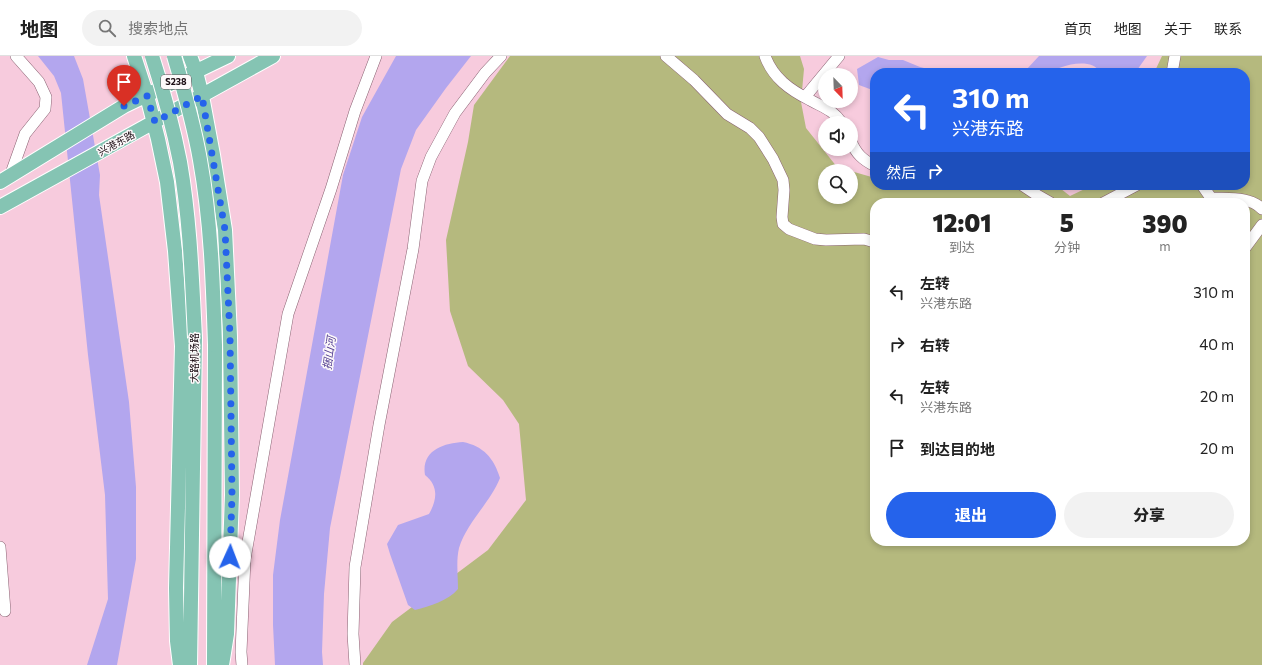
<!DOCTYPE html>
<html lang="zh">
<head>
<meta charset="utf-8">
<style>
  :root { --surface:#fff; --page:#f2f2f2; --text:#222; --muted:#767676; --line:#e0e0e0; --accent:#2563eb }
  body { margin:0; font-family:Commissioner,"Noto Sans SC",sans-serif; background:var(--page); color:var(--text); height:100vh; display:flex; flex-direction:column; font-size:15px; white-space:nowrap }
  * { box-sizing:border-box; margin:0 }
  p { font-size:13px; color:var(--muted) }
  .icon { flex:none; width:22px; height:22px; fill:none; stroke:currentColor; stroke-width:2; stroke-linecap:round; stroke-linejoin:round }
  .map { position:relative; flex:1; overflow:hidden }
  .side { position:absolute; left:870px; top:142px; width:380px; height:348px; display:flex; flex-direction:column; background:var(--surface); border-radius:16px; box-shadow:0 2px 6px #0003 }
  .side>* { flex:none }
  .top-card { position:absolute; left:870px; top:12px; width:380px; height:122px; border-radius:16px; box-shadow:0 2px 6px #0003; background:#2563eb; color:#fff; overflow:hidden }
  .needle { width:26px; rotate:157deg }
  .controls { position:absolute; left:818px; top:12px; display:grid; gap:8px }
  .controls a { display:grid; place-items:center; width:40px; height:40px; border-radius:50%; background:var(--surface); box-shadow:0 2px 6px #0003; font-size:20px }
  .pin { position:absolute; display:grid; place-items:center; width:34px; height:34px; color:#fff; margin:-41px -17px; border-radius:50% 50% 50% 0; rotate:-45deg; box-shadow:0 0 4px #0007 }
  .pin .icon { rotate:45deg }
  .me { position:absolute; width:44px; margin:-22px; rotate:2deg; stroke-linejoin:round; filter:drop-shadow(0 0 3px #0008) }
  .turn { display:flex; align-items:center; gap:14px; height:84px; padding:0 16px; font-size:18px }
  .turn .icon { width:52px; height:52px; stroke-width:2.5 }
  .turn b { display:block; font-size:28px; line-height:34px }
  .then { display:flex; align-items:center; height:38px; padding:0 16px; background:#0003; gap:8px; font-size:15px }
  .eta { display:flex; justify-content:space-evenly; align-items:center; height:68px; text-align:center }
  .eta b { font-size:24px; font-weight:800; line-height:28px }
  .action { display:flex; gap:8px; margin-top:auto; padding:8px 16px }
  .action a { flex:1; height:46px; border-radius:24px; background:var(--accent); color:#fff; font-size:16px; font-weight:800; line-height:46px; text-align:center }
  .action a+a { background:var(--page); color:var(--text) }
  ul { padding:0; list-style:none }
  li { display:flex; align-items:center; gap:12px; height:52px; padding:0 16px }
  li div { flex:1 }
  li b { display:block; font-size:15px }
  li em { font-style:normal }
  header { display:flex; align-items:center; gap:24px; box-sizing:border-box; height:56px; padding:0 20px; background:var(--surface); border-bottom:1px solid var(--line) }
  header strong { font-size:19px }
  nav { display:flex; gap:22px; margin-inline-start:auto; font-size:14px }
  .search { width:280px; height:36px; background:var(--page); display:flex; align-items:center; gap:10px; box-sizing:border-box; padding:0 14px; border-radius:22px; color:var(--muted); font-size:15px }
  .map>svg:first-child { display:block }
  .green { fill:#b5b97e; fill-rule:evenodd }
  .water { fill:#b3a6ee }
  .lines { fill:none; stroke-linecap:round; stroke-linejoin:round }
  .minor-casing { stroke:#8a6373; stroke-width:12 }
  .major-casing { stroke:#fff; stroke-width:16 }
  .minor { stroke:#fff; stroke-width:11 }
  .major { stroke:#85c4b3; stroke-width:14 }
  .major-bridge-casing { stroke:#fff; stroke-width:16; stroke-linecap:butt }
  .major-bridge { stroke:#85c4b3; stroke-width:14 }
  .route { stroke:#2563eb; stroke-width:7; stroke-dasharray:0 12.6 }
  .labels { text-anchor:middle; stroke-width:3; stroke-linejoin:round; paint-order:stroke }
  .shield { fill:#fdf9fa; stroke:#605459; stroke-width:1 }
  .shield-label { font-size:9px; font-weight:bold; fill:#1c0d14 }
  .street-label { font-size:10px; fill:#1c0d14; stroke:#fdf9fa }
  .water-label { font-size:11px; font-style:italic; fill:#554093; stroke:#fdf9fa }
</style>
</head>
<body>
<header>
<strong>地图</strong>
<div class="search"><svg class="icon" aria-label="search" viewBox="0 0 24 24"><circle cx="10" cy="10" r="6"/><path d="M15 15l6 6"/></svg>搜索地点</div>
<nav><a>首页</a><a>地图</a><a>关于</a><a>联系</a></nav>
</header>
<div class="map">
<svg width="1262" height="609" viewBox="0 0 1262 609">
  <rect width="100%" height="100%" fill="#f7cbdd"/>
  <path class="green" d="M510,0H800L804,13L801,46L806,72L837,111L875,122V129H1056L1070,140L1093,129H1245V17H1154L1162,0H1262V609H363V607L392,566L488,494L526,444L519,368L503,344L468,310L450,255L446,184L468,86L474,49ZM825,115H851V141H825ZM875,147H1245V485H875Z"/>
  <path class="water" d="M38,0H74L83,23L100,119L99,139L129,346L136,431V503L117,609H87L108,543L105,439L88,299L61,37L54,20Z
    M396,0H471L446,32L416,74L401,113L330,472L324,538L322,596L323,609H275L273,569V519L280,464L343,119L362,61Z
    M1039,0H1147L1135,17H1100C1095,4 1073,7 1062,11C1058,12 1055,15 1051,17C1046,19 1026,17 1019,17L1026,14Z
    M878,1L889,4H903L920,11L944,17H875V35L859,29L857,13Z
    M463,386C483,390 494,402 500,422C490,447 467,466 459,492C456,505 458,519 458,533C448,545 430,550 415,554L408,549L390,498L387,488L398,469L429,458C437,444 439,430 425,419C421,395 443,387 463,386Z"/>
  <g class="lines">
    <defs>
      <path id="minor" d="M666,0L694,24L727,58L750,72L759,81L773,103L783,124L784,134L782,161L783,168L789,173L815,183L826,184L864,183L871,185
        M765,0C773,22 790,34 810,44C824,52 832,53 842,67
        M1172,17L1175,0
        M805,41L839,0
        M851,85C856,98 863,104 875,110
        M10,120L25,78L45,53L46,41L39,26L16,0
        M1022,129L1037,139L1051,147
        M1202,129L1211,142C1228,143 1250,140 1262,153
        M1103,147L1137,129
        M1245,192L1262,169
        M0,491L5,555
        M242,609L241,596L245,503L288,258L331,133L355,55L376,0
        M355,609L353,578L355,511L379,369L413,193L422,125L431,101L455,57L485,17L501,0"/>
      <path id="major" d="M134,0L147,40L158,83L167,126L175,195L182,290L176,532L177,585L180,609
        M190,0L196,16L202,40L213,99L225,174L230,280L232,439L227,578L222,609
        M0,126L124,50L228,0
        M0,151L273,0
        M190,609L195,282
        M214,609L215,289"/>
    </defs>
    <use href="#minor" class="minor-casing"/>
    <use href="#major" class="major-casing"/>
    <use href="#minor" class="minor"/>
    <use href="#major" class="major"/>
    <defs>
      <path id="major-bridge" d="M152,0C163,34 173,70 180,106C190,164 192,223 195,282
        M174,0C184,34 194,69 200,104C211,165 213,227 215,289"/>
    </defs>
    <use href="#major-bridge" class="major-bridge-casing"/>
    <use href="#major-bridge" class="major-bridge"/>
  </g>
  <g class="lines">
    <path class="route" d="M124,50L147,40L155,66L202,40L225,174L230,280L232,439L230,501"/>
  </g>
  <g class="labels">
    <rect class="shield" x="161" y="19" width="30" height="14" rx="3"/>
    <g class="shield-label">
      <text x="176" y="29">S238</text>
    </g>
    <g class="street-label">
      <text transform="translate(116 87) rotate(-29)" y="4">兴港东路</text>
      <text transform="translate(194 302) rotate(-90)" y="4">大路机场路</text>
    </g>
    <g class="water-label">
      <text transform="translate(329 297) rotate(-82)" y="4">捆山河</text>
    </g>
  </g>
</svg>
<div class="controls">
<a><svg class="needle" viewBox="-14 -14 28 28"><path d="M0-13l5 13h-10z" fill="#e53935"/><path d="M0 13l5-13h-10z" fill="#767676"/></svg></a>
<a><svg class="icon" aria-label="sound" viewBox="0 0 24 24"><path d="M4 9h4l5-4v14l-5-4H4zM17 9q2 3 0 6"/></svg></a>
<a><svg class="icon" aria-label="search" viewBox="0 0 24 24"><circle cx="10" cy="10" r="6"/><path d="M15 15l6 6"/></svg></a>
</div>
<div class="pin" style="left:124px;top:50px;background:#d93025"><svg class="icon" aria-label="arrive" viewBox="0 0 24 24"><path d="M6 21V4h12l-3 4 3 4H6"/></svg></div>
<svg class="me" style="left:230px;top:501px" viewBox="-20 -20 40 40"><circle r="19" fill="#fff"/><path d="M0-13L10 11 0 6-10 11z" fill="#2563eb"/></svg>
<div class="top-card">
<div class="turn"><svg class="icon" aria-label="left" viewBox="0 0 24 24"><path d="M17 20v-9H6M10 6l-5 5 5 5"/></svg><div><b>310 m</b>兴港东路</div></div>
<div class="then">然后<svg class="icon" aria-label="right" viewBox="0 0 24 24"><path d="M7 20v-9h11M14 6l5 5-5 5"/></svg></div>
</div>
<section class="side">
<div class="eta">
<div><b>12:01</b><p>到达</p></div>
<div><b>5</b><p>分钟</p></div>
<div><b>390</b><p>m</p></div>
</div>
<ul>
<li><svg class="icon" aria-label="left" viewBox="0 0 24 24"><path d="M17 20v-9H6M10 6l-5 5 5 5"/></svg><div><b>左转</b><p>兴港东路</p></div><em>310 m</em></li>
<li><svg class="icon" aria-label="right" viewBox="0 0 24 24"><path d="M7 20v-9h11M14 6l5 5-5 5"/></svg><div><b>右转</b></div><em>40 m</em></li>
<li><svg class="icon" aria-label="left" viewBox="0 0 24 24"><path d="M17 20v-9H6M10 6l-5 5 5 5"/></svg><div><b>左转</b><p>兴港东路</p></div><em>20 m</em></li>
<li><svg class="icon" aria-label="arrive" viewBox="0 0 24 24"><path d="M6 21V4h12l-3 4 3 4H6"/></svg><div><b>到达目的地</b></div><em>20 m</em></li>
</ul>
<div class="action"><a>退出</a><a>分享</a></div>
</section>
</div>
</body>
</html>
